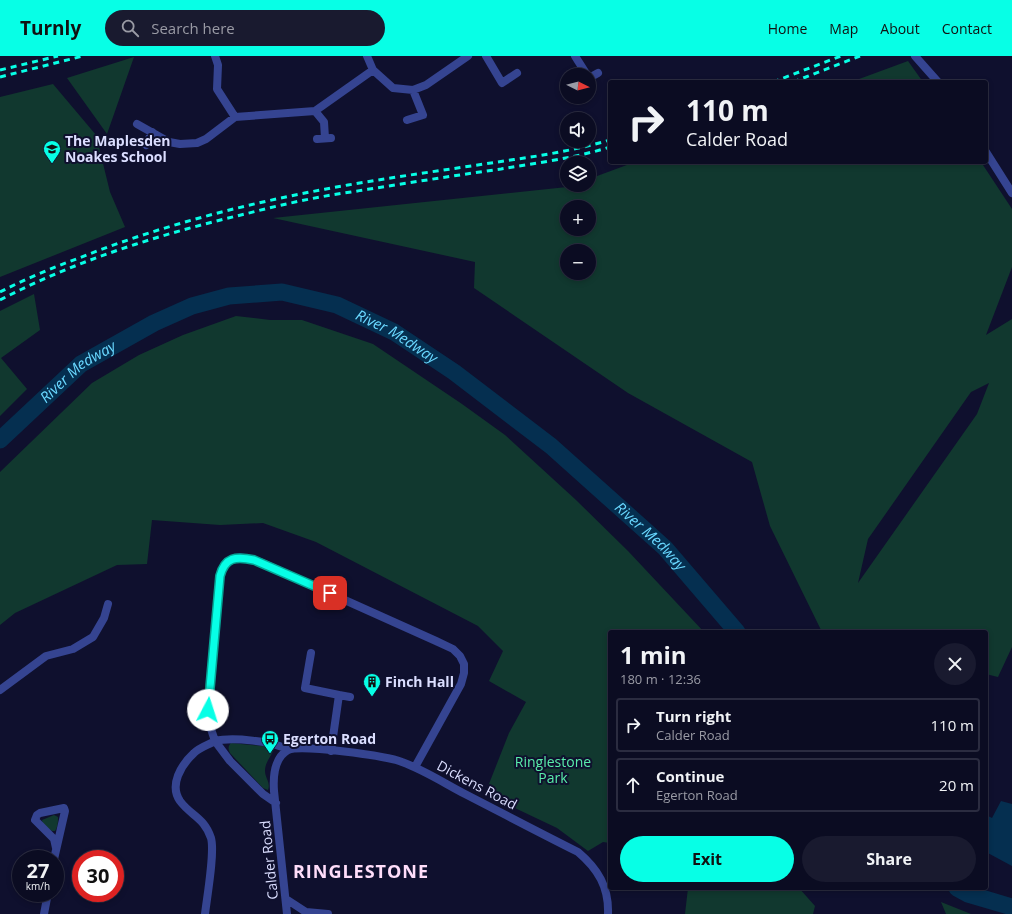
<!DOCTYPE html>
<html lang="en">
<head>
<meta charset="utf-8">
<style>
  :root { --surface:#0b0c22; --page:#191a2f; --text:#f1f3f6; --muted:#9a9ba5; --line:#2b2c40; --accent:#07ffe6 }
  body { margin:0; font-family:"Open Sans",sans-serif; background:var(--page); color:var(--text); height:100vh; display:flex; flex-direction:column; font-size:15px; white-space:nowrap }
  * { box-sizing:border-box; margin:0 }
  p { font-size:13px; color:var(--muted) }
  .icon { flex:none; width:22px; height:22px; fill:none; stroke:currentColor; stroke-width:2; stroke-linecap:round; stroke-linejoin:round }
  .map { position:relative; flex:1; overflow:hidden }
  .side { position:absolute; left:608px; top:574px; width:380px; height:260px; display:flex; flex-direction:column; background:var(--surface); border-radius:4px; box-shadow:0 2px 6px #0003,0 0 0 1px var(--line) }
  .side>* { flex:none }
  .banner { position:absolute; left:608px; top:24px; width:380px; height:84px; border-radius:4px; box-shadow:0 2px 6px #0003,0 0 0 1px var(--line); background:#0b0c22; color:var(--text); overflow:hidden }
  .needle { width:26px; rotate:96deg }
  .tools { position:absolute; left:560px; top:12px; display:grid; gap:8px }
  .tools a { display:grid; place-items:center; width:36px; height:36px; border-radius:50%; background:var(--surface); box-shadow:0 2px 6px #0003,0 0 0 1px var(--line); font-size:20px }
  .speed { position:absolute; left:12px; top:794px; display:flex; gap:8px; font-size:20px; font-weight:700; text-align:center }
  .speed>* { display:grid; place-content:center; width:52px; height:52px; border-radius:50%; background:var(--surface); box-shadow:0 2px 6px #0003,0 0 0 1px var(--line); line-height:1 }
  .speed small { font-size:10px; font-weight:400 }
  .speed .limit { border:6px solid #d22; background:#fff; color:#111 }
  .pin { position:absolute; display:grid; place-items:center; width:34px; height:34px; color:#fff; margin:-17px; border-radius:8px; box-shadow:0 2px 6px #0006 }
  .me { position:absolute; width:44px; margin:-22px; rotate:5deg; stroke-linejoin:round; filter:drop-shadow(0 0 3px #0008) }
  .turn { display:flex; align-items:center; gap:14px; height:84px; padding:0 12px; font-size:18px }
  .turn .icon { width:52px; height:52px; stroke-width:2.5 }
  .turn b { display:block; font-size:28px; line-height:34px }
  .round { display:grid; place-items:center; flex:none; width:42px; height:42px; border-radius:21px; background:var(--page) }
  .overview { display:flex; align-items:center; justify-content:space-between; height:68px; padding:0 12px }
  h1 { font-size:24px; font-weight:700; line-height:30px }
  .button { display:flex; gap:8px; margin-top:auto; padding:8px 12px }
  .button a { flex:1; height:46px; border-radius:24px; background:var(--accent); color:#111; font-size:16px; font-weight:700; line-height:46px; text-align:center }
  .button a+a { background:var(--page); color:var(--text) }
  ul { padding:0; list-style:none }
  li { display:flex; align-items:center; gap:12px; height:54px; margin:0 8px 6px; padding:0 4px; border:2px solid var(--line); border-radius:4px }
  li div { flex:1 }
  li b { display:block; font-size:15px }
  li em { font-style:normal }
  header { display:flex; align-items:center; gap:24px; box-sizing:border-box; height:56px; padding:0 20px; background:var(--accent); color:#111 }
  header strong { font-size:19px }
  nav { display:flex; gap:22px; margin-inline-start:auto; font-size:14px }
  .search { width:280px; height:36px; background:var(--page); display:flex; align-items:center; gap:10px; box-sizing:border-box; padding:0 14px; border-radius:22px; color:var(--muted); font-size:15px }
  .map>svg:first-child { display:block }
  .green { fill:#11382f; fill-rule:evenodd }
  .water { fill:#052f50 }
  .lines { fill:none; stroke-linecap:round; stroke-linejoin:round }
  .river { stroke:#052f50; stroke-width:17 }
  .minor { stroke:#354491; stroke-width:8 }
  .rail { stroke:#07ffe6; stroke-width:3; stroke-dasharray:6 5; stroke-linecap:butt }
  .route-casing { stroke:#05a696; stroke-width:10 }
  .route { stroke:#07ffe6; stroke-width:7 }
  .labels { text-anchor:middle; stroke-width:4; stroke-linejoin:round; paint-order:stroke }
  .poi-label { font-size:14px; font-weight:bold; fill:#dbdeff; stroke:#0f102e; text-anchor:start }
  .park-label { font-size:14px; fill:#59edaa; stroke:#0f102e }
  .street-label { font-size:14px; fill:#dbdeff; stroke:#0f102e }
  .water-label { font-size:15px; font-style:italic; fill:#69d8ff; stroke:#0f102e }
  .district-label { font-size:18px; font-weight:bold; letter-spacing:1px; fill:#ffddfa; stroke:#0f102e }
</style>
</head>
<body>
<header>
<strong>Turnly</strong>
<div class="search"><svg class="icon" aria-label="search" viewBox="0 0 24 24"><circle cx="10" cy="10" r="6"/><path d="M15 15l6 6"/></svg>Search here</div>
<nav><a>Home</a><a>Map</a><a>About</a><a>Contact</a></nav>
</header>
<div class="map">
<svg width="1012" height="858" viewBox="0 0 1012 858">
  <rect width="100%" height="100%" fill="#0f102e"/>
  <path class="green" d="M134,1L107,78L67,22Z
    M908,5L923,26H851Z
    M53,28L96,79L110,136L125,171L0,221V41Z
    M635,106H981L1012,153V211L986,279L1012,263V591L998,621L986,618V576H822L770,470L752,406L628,337L474,232L475,206L273,162L567,131L573,129H589V123ZM567,151H589V173H567ZM567,195H589V217H567ZM989,327L977,358L858,527L868,483L971,336Z
    M34,238L40,274L1,302L27,333L0,360V255Z
    M236,260L270,264H302L373,288L462,348L505,379L576,444L628,495L704,576H610V787L603,786L588,795L557,772L485,738L509,677L526,646L489,625L503,595L478,570L316,486L263,467L220,469L152,464L147,508L117,509L15,557L0,569V416L92,327L139,299L183,279Z
    M231,687L272,691L274,693C271,701 265,706 265,715C265,722 271,727 268,734L263,732L230,697C228,693 228,690 231,687Z
    M54,759L58,761C58,765 58,771 55,775H52L43,769L42,764Z
    M688,832H799L815,850L813,858H685Z
    M941,846L971,858H946Z"/>
  <path class="water" d="M1001,745L1012,748V810L986,796V776L988,772L986,770V763L988,760L992,762Z"/>
  <g class="lines">
    <g class="river">
      <path id="s1" d="M0,384L81,308L154,267L192,250L229,240L282,236L337,249L394,276L454,316L551,390L665,492L737,576"/>
      <path d="M957,832L968,838L1012,851"/>
    </g>
    <path class="minor" d="M215,0L218,9L217,33L235,61
      M367,0L373,14L393,32L413,34L426,29L468,0
      M486,0L502,27L517,17
      M575,0L587,19
      M915,0L938,26
      M589,22L598,17
      M315,55L324,66L325,82
      M407,64L423,59L413,34
      M137,68L169,86L180,88L197,87L206,83L235,61L315,55L373,14
      M317,83L331,82
      M146,89L152,76
      M986,96L1012,137
      M311,597L305,632L339,639
      M0,634L46,600L73,593L93,581L104,562L108,548
      M331,695L339,639L350,641
      M276,747L263,738L230,705L215,685C232,681 274,685 288,694
      M54,803L65,755L64,752L40,757L37,759L35,764L54,783L56,792
      M286,843L306,856L328,858
      M44,858L48,837
      M205,858C207,841 215,796 211,782C204,761 191,760 180,745C169,729 181,709 194,697C200,691 208,689 215,685L208,664V654L220,520C225,498 242,499 260,506L436,585L453,593L460,600L464,608V617L461,628L415,711
      M287,858L274,735C273,721 274,702 288,694C301,688 387,700 402,706C424,714 444,727 465,738C502,757 540,777 578,796C598,813 609,831 608,858"/>
    <path class="rail" d="M0,14L58,0
      M0,21L83,0
      M773,26L841,0
      M793,26L860,0
      M0,236C25,223 52,212 79,202C165,168 256,145 348,129C400,120 452,113 504,105C540,100 576,94 610,84
      M0,244C77,204 161,178 245,158C280,149 315,141 351,136C401,128 451,120 501,113C537,107 575,102 610,91"/>
  </g>
  <g class="lines">
    <defs>
      <path id="route" d="M208,654L220,520C225,501 236,500 254,504L330,537"/>
    </defs>
    <use href="#route" class="route-casing"/>
    <use href="#route" class="route"/>
  </g>
  <defs>
    <symbol id="school-pin" viewBox="-11 -11 22 30"><path d="M0 17L-7.5 6A9.5 9.5 0 1 1 7.5 6Z" fill="#07ffe6" stroke="#0f102e"/><path d="M0-5L7-2L0 1L-7-2ZM-4 1L0 2.5L4 1V4Q0 6-4 4Z" fill="#111"/></symbol>
    <symbol id="building-pin" viewBox="-11 -11 22 30"><path d="M0 17L-7.5 6A9.5 9.5 0 1 1 7.5 6Z" fill="#07ffe6" stroke="#0f102e"/><path d="M-4-6H4V6H1V3H-1V6H-4ZM-2.5-4.3h1.7v1.8h-1.7ZM.8-4.3h1.7v1.8H.8ZM-2.5-1h1.7V.8h-1.7ZM.8-1h1.7V.8H.8Z" fill="#111"/></symbol>
    <symbol id="bus-pin" viewBox="-11 -11 22 30"><path d="M0 17L-7.5 6A9.5 9.5 0 1 1 7.5 6Z" fill="#07ffe6" stroke="#0f102e"/><path d="M-5-6H5V4H4V6H2V4H-2V6H-4V4H-5ZM-3.5-4V0h7V-4ZM-3.5 1.2v1.5H-2V1.2ZM2 1.2v1.5H3.5V1.2Z" fill="#111"/></symbol>
  </defs>
  <g fill-rule="evenodd">
    <use href="#school-pin" x="42" y="83" width="20" height="27"/>
    <use href="#building-pin" x="362" y="616" width="20" height="27"/>
    <use href="#bus-pin" x="260" y="673" width="20" height="27"/>
  </g>
  <g class="labels">
    <g class="poi-label">
      <text x="65" y="90">The Maplesden<tspan x="65" dy="16">Noakes School</tspan></text>
      <text x="385" y="631">Finch Hall</text>
      <text x="283" y="688">Egerton Road</text>
    </g>
    <g class="park-label">
      <text x="553" y="711">Ringlestone<tspan x="553" dy="16">Park</tspan></text>
    </g>
    <g class="street-label">
      <text transform="translate(477 729) rotate(28)" y="5">Dickens Road</text>
      <text transform="translate(269 804) rotate(-96)" y="5">Calder Road</text>
    </g>
    <g class="water-label">
      <text dy="5" stroke="none"><textPath href="#s1" startOffset="452">River Medway</textPath></text>
      <text dy="5" stroke="none"><textPath href="#s1" startOffset="104">River Medway</textPath></text>
      <text dy="5" stroke="none"><textPath href="#s1" startOffset="776">River Medway</textPath></text>
    </g>
    <g class="district-label">
      <text x="361" y="822">RINGLESTONE</text>
    </g>
  </g>
</svg>
<div class="tools">
<a><svg class="needle" viewBox="-14 -14 28 28"><path d="M0-13l5 13h-10z" fill="#e53935"/><path d="M0 13l5-13h-10z" fill="#9a9ba5"/></svg></a>
<a><svg class="icon" aria-label="sound" viewBox="0 0 24 24"><path d="M4 9h4l5-4v14l-5-4H4zM17 9q2 3 0 6"/></svg></a>
<a><svg class="icon" aria-label="layers" viewBox="0 0 24 24"><path d="M12 4l9 5-9 5-9-5zM3 14l9 5 9-5"/></svg></a>
<a>+</a>
<a>−</a>
</div>
<div class="speed"><div>27<small>km/h</small></div><div class="limit">30</div></div>
<div class="pin" style="left:330px;top:537px;background:#d93025"><svg class="icon" aria-label="arrive" viewBox="0 0 24 24"><path d="M6 21V4h12l-3 4 3 4H6"/></svg></div>
<svg class="me" style="left:208px;top:654px" viewBox="-20 -20 40 40"><circle r="19" fill="#fff"/><path d="M0-13L10 11 0 6-10 11z" fill="#07ffe6"/></svg>
<div class="banner">
<div class="turn"><svg class="icon" aria-label="right" viewBox="0 0 24 24"><path d="M7 20v-9h11M14 6l5 5-5 5"/></svg><div><b>110 m</b>Calder Road</div></div>
</div>
<section class="side">
<div class="overview"><div><h1>1 min</h1><p>180 m · 12:36</p></div><a class="round"><svg class="icon" aria-label="close" viewBox="0 0 24 24"><path d="M6 6l12 12M18 6L6 18"/></svg></a></div>
<ul>
<li><svg class="icon" aria-label="right" viewBox="0 0 24 24"><path d="M7 20v-9h11M14 6l5 5-5 5"/></svg><div><b>Turn right</b><p>Calder Road</p></div><em>110 m</em></li>
<li><svg class="icon" aria-label="ahead" viewBox="0 0 24 24"><path d="M12 20V5M6 11l6-6 6 6"/></svg><div><b>Continue</b><p>Egerton Road</p></div><em>20 m</em></li>
</ul>
<div class="button"><a>Exit</a><a>Share</a></div>
</section>
</div>
</body>
</html>
